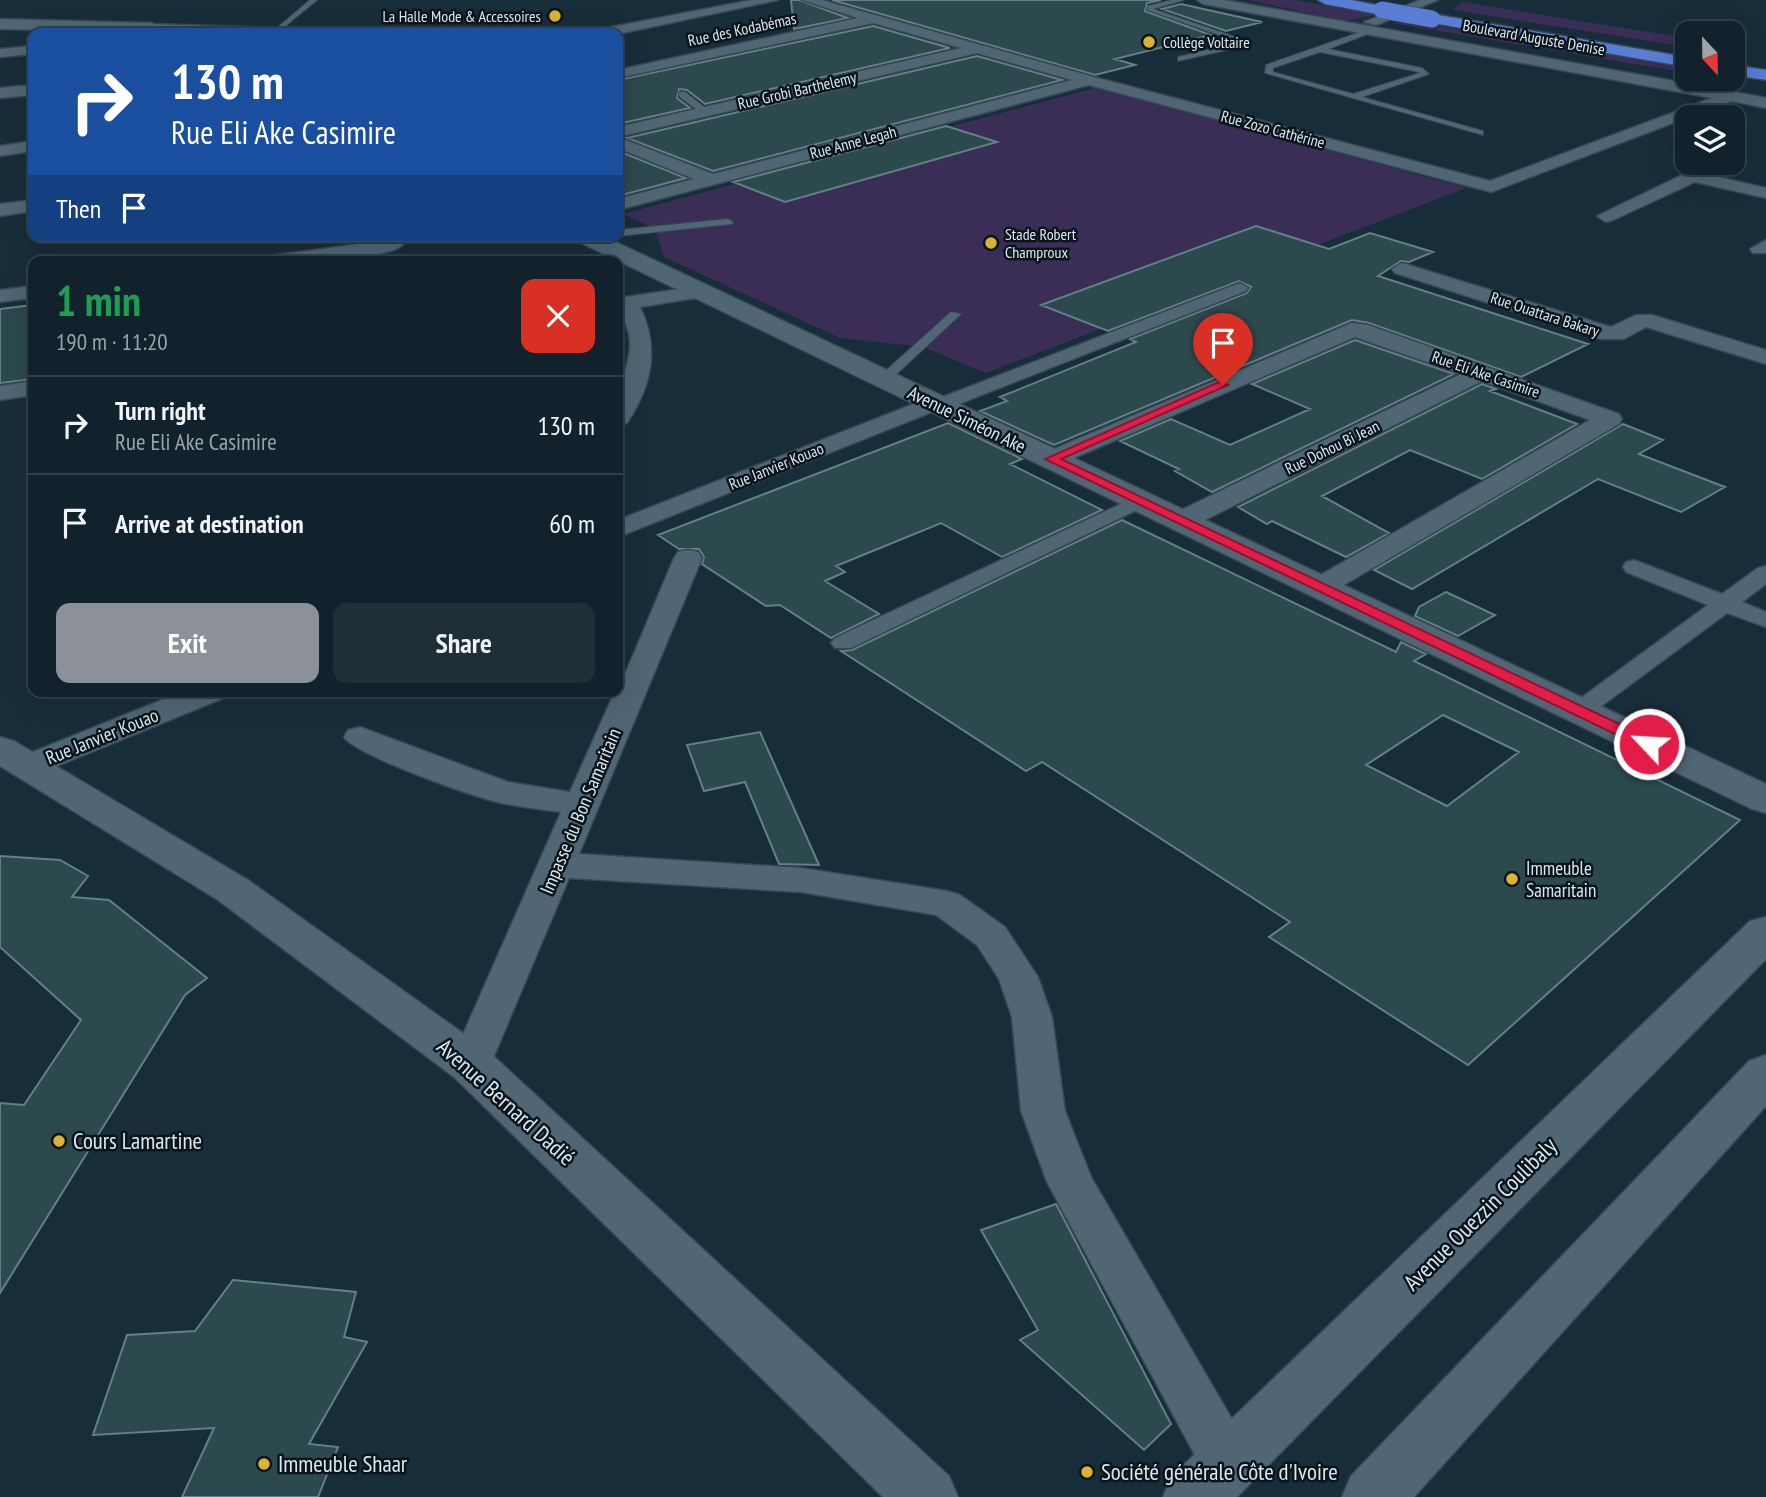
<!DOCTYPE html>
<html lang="en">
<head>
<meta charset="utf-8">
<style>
  :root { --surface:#12222c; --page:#1f2f38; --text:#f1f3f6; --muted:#9ca4a9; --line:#313f48; --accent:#8c9099 }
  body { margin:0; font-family:"PT Sans Narrow",sans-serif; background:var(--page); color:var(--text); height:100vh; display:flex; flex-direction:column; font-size:26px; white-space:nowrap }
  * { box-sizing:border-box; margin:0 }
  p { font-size:23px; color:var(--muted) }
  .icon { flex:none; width:38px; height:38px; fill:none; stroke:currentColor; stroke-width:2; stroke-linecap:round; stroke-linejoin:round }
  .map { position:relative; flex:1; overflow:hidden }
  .drawer { position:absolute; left:28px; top:256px; width:595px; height:441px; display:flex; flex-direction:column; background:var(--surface); border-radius:14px; box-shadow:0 7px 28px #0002,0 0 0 2px var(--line) }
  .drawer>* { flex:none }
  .hud { position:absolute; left:28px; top:28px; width:595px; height:214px; border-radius:14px; box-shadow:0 7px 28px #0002,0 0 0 2px var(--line); background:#1a4fa0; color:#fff; overflow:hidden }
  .needle { width:46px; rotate:158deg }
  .controls { position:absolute; left:1675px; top:21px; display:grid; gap:14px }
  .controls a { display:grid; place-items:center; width:70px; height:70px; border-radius:14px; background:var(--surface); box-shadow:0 7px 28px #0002,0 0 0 2px var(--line); font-size:35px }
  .pin { position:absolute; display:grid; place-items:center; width:60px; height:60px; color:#fff; margin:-72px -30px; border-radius:50% 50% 50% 0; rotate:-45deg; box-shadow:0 0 7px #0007 }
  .pin .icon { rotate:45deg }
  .me { position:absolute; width:77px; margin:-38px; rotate:295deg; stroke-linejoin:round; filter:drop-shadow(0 0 5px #0008) }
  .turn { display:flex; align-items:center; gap:24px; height:147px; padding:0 28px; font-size:32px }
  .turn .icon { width:91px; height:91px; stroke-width:2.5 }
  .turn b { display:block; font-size:49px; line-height:60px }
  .then { display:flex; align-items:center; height:66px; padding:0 28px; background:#0003; gap:14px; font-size:26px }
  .round { display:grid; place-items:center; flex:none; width:74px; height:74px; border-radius:14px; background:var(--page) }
  .summary { display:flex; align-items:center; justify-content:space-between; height:119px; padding:0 28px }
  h1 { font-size:42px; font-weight:700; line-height:52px; color:#1e9e55 }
  .primary-button { display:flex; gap:14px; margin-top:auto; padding:14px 28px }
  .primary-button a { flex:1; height:80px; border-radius:14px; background:var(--accent); color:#fff; font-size:28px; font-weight:700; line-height:80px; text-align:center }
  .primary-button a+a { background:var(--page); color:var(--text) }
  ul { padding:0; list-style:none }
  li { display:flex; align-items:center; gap:21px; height:98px; padding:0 28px; border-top:2px solid var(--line) }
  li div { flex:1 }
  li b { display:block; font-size:26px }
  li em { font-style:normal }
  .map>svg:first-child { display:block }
  .green { fill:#3a2d56 }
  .building { fill:#2c494e; stroke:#628085; stroke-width:2; fill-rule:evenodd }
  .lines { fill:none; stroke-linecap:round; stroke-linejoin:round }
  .service-casing { stroke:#364853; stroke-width:2 }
  .pedestrian-casing { stroke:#364853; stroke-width:3 }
  .minor-casing { stroke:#364853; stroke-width:3 }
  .tertiary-casing { stroke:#364853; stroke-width:3 }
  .trunk-casing { stroke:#364853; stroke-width:3 }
  .service { fill:#506675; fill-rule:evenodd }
  .pedestrian { fill:#506675; fill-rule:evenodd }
  .minor { fill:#506675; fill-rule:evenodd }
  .tertiary { fill:#506675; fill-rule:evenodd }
  .trunk { fill:#597cd5; fill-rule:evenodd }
  .trunk-bridge-casing { stroke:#364853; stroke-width:18; stroke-linecap:butt }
  .trunk-bridge { stroke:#597cd5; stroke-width:17 }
  .route { fill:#e11d48; stroke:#92132f; stroke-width:2 }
  .poi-dot { fill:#dab333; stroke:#0b141a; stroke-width:2.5 }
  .labels { text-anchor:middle; stroke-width:5; stroke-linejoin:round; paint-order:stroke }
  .far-poi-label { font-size:16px; fill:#dbe8f0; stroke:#0b141a; text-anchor:start }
  .far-street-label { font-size:16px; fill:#dbe8f0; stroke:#0b141a }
  .street-label { font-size:19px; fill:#dbe8f0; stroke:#0b141a }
  .poi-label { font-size:19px; fill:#dbe8f0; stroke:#0b141a; text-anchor:start }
  .near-street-label { font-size:23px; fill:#dbe8f0; stroke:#0b141a }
  .near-poi-label { font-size:23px; fill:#dbe8f0; stroke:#0b141a; text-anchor:start }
</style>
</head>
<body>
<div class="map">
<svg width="1766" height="1497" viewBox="0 0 1766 1497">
  <rect width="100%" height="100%" fill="#182d3a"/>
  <path class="green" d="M1248,0H1296L1376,15L1345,21Z
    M1462,2L1687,38V47L1453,10Z
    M1402,20L1687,68V73L1392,23Z
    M1098,87L1466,188L986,373L923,347L840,338L664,257L655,229L623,214Z"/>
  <path class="building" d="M791,0H799L848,18L794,29Z
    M832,0H1161L1147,3L1145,11L1211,35L1115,59L1135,65L1095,75Z
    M1181,4L1262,22L1226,31L1162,9Z
    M873,26L950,48L705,104L687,90L679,89L677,98L690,108L618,124V80Z
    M977,56L1062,80L713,171L627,138Z
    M946,126L997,142L785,202L733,182Z
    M618,151L686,178L618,196Z
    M1256,226L1329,249L1370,233L1433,252L1409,262L1401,261L1378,276L1588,344L1521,377L1369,323L1352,320L1054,445L980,411L1007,401L1000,397L1136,342L1130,339L1247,293L1251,287L1239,281L1108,331L1041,305Z
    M33,305V379L0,383V309Z
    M1355,340L1454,374L1212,492L1175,471L1179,469L1120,441L1171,419L1230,445L1310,409L1252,384Z
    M1482,384L1496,389L1490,391L1577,424L1482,479L1410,450L1322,496L1389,533L1346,557L1272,521L1267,524L1238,507Z
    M948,423L1022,459L1010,464L1102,510L1002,557L941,523L836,566L845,572L825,581L879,614L831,638L780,605L766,606L702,564L704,557L699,549H679L658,535Z
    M1623,424L1663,440L1639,454L1725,487L1681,512L1598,479L1412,589L1374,570Z
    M1122,520L1396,652L1401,642L1426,654L1414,661L1740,820L1468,1065L1269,937L1290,922L1042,762L1026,771L841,651L852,650ZM1443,715L1519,752L1447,806L1366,765Z
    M1446,592L1495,615L1458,636L1415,616L1419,607Z
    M760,732L819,865L779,864L745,782L704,791L687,745Z
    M0,856L60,860L88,876L72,897L109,900L207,978L185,995L0,1293V1103L24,1105L81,1020L0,947Z
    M1056,1204L1171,1424L1144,1450L1020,1340L1038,1330L981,1230Z
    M233,1280L356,1292L344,1337L367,1342L309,1444L338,1447L318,1497H182L214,1428L93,1435L127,1335L195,1331Z"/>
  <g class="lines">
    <defs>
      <path id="service" d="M310,0H317L277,33H271Z
        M1172,0H1184L1153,9L1247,41L1244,46L1178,61V57L1239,42L1147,10L1148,6Z
        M1369,29L1376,31L1328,49L1422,68L1429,74L1362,97L1483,131V135L1265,73L1266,65ZM1320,52L1419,72L1420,73L1353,94L1273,72V68Z
        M679,92H685L708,110V114H702L679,96Z
        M728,219L733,222L732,224L618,236V230Z
        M951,312L961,314L888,382H880V376Z"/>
      <path id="pedestrian" d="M1240,283L1248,288L1246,291L946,409L939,411L930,405L932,401Z
        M1140,495L1147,497L1150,501L1147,505L851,648H835L831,643L835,638Z
        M1634,560L1722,594L1758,568L1766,566V584L1742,602L1766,612V627L1727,613L1588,716H1570L1566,711L1570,706L1708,605L1626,572L1623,567L1626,562Z"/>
      <path id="minor" d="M752,0H778L618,34L594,33L601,29Z
        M802,0H822L1094,77L1490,181L1712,98L1203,4L1197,0H1224L1730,91L1766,98V108L1731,101L1491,192L1089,85L618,210V199L694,179L618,148V137L713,174L1072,80L977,53L618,137V127L961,48L873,23L618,78V70L858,18Z
        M1420,0H1438L1376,25L1364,22Z
        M152,24L306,29L313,33L147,31V25Z
        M33,46V54L0,57V49Z
        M33,85V95L0,98V88Z
        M33,141V151L0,156V146Z
        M1707,163H1729L1710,175L1766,188V198L1695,182L1613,220L1606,222L1597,216Z
        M33,200V211L0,216V204Z
        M380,236H400L403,244C390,261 291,261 267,261L277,255L382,241Z
        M1766,240V253H1753L1750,249Z
        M1402,263L1611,327L1636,315H1652L1766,350V364L1646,327L1624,339H1601L1395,273L1392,269Z
        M33,286V298L0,302V290Z
        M701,286L711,292L708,296L640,307C660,348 652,386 627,423L618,425C618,416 616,406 618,397C621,379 630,363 630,344C630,325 618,314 618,298Z
        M1352,323L1368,325L1619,414L1622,419L1619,424L1330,593L1320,596L1310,593L1306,587L1310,581L1590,420L1482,381L1191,527H1171L1167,521L1171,515L1461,374L1355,337L1060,464H1042L1038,459L1042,454Z
        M33,381V395L0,400V386Z
        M934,396L942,398L946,403L942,408L618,537V520Z
        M688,550L698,552L702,558L579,854L801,868L947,891L960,895L1005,927L1038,977L1052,1017L1065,1111L1091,1177L1247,1445L1254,1463L1247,1481L1228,1488L1209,1481L1047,1182L1021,1111L1012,1017L999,979L977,945L936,915L801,892L569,878L486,1075L471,1080L456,1075L450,1064L561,812C540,809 518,807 497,802C470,795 357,756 344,737L348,730L360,727L508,782L570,792L615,691H618L674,558L678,552Z
        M184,691H229L224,698L42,772L30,775L18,772L13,765L18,758Z"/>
      <path id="tertiary" d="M0,19L152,23L169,33L0,29Z
        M574,236H603L1766,784V813L1752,809L577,241Z
        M0,737L14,741L248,880L488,1051L949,1476L958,1497H883L454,1077L218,900L0,766Z
        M1766,917V959L1237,1497H1163L1172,1476L1750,921Z
        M1766,1055V1106L1414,1497H1342L1351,1476L1749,1061Z"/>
      <path id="trunk" d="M1318,0H1351L1387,7L1390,10L1382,15L1325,4Z
        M1432,14L1687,57V67L1427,22L1424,19Z
        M1732,65L1766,70V80L1732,75Z"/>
    </defs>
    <use href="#service" class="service-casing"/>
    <use href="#pedestrian" class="pedestrian-casing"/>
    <use href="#minor" class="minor-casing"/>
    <use href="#tertiary" class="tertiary-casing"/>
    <use href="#trunk" class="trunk-casing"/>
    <use href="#service" class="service"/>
    <use href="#pedestrian" class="pedestrian"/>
    <use href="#minor" class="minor"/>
    <use href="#tertiary" class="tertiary"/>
    <use href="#trunk" class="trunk"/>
    <defs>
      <path id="trunk-bridge" d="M1382,10L1432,19"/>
    </defs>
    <use href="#trunk-bridge" class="trunk-bridge-casing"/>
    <use href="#trunk-bridge" class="trunk-bridge"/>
  </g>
  <path class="route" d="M1219,382L1228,385L1061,459L1655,741V748H1644L1045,459Z"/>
  <g class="poi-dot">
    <circle cx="555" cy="16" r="7"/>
    <circle cx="1149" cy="42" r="7"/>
    <circle cx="991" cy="243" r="7"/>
    <circle cx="1512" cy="879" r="7"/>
    <circle cx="59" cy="1141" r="7"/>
    <circle cx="264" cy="1464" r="7"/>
    <circle cx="1087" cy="1472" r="7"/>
  </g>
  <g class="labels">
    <g class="far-poi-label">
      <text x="541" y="22" text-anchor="end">La Halle Mode &amp; Accessoires</text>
      <text x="1163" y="48">Collège Voltaire</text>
      <text x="1005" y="240">Stade Robert<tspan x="1005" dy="18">Champroux</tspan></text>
    </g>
    <g class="far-street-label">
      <text transform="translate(742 29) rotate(-12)" y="6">Rue des Kodabémas</text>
      <text transform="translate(1534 37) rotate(10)" y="6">Boulevard Auguste Denise</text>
      <text transform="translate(797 90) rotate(-13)" y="6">Rue Grobi Barthelemy</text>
      <text transform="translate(1273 129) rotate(15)" y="6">Rue Zozo Cathérine</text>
      <text transform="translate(853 142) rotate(-15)" y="6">Rue Anne Legah</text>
      <text transform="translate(1545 314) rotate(18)" y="6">Rue Ouattara Bakary</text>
      <text transform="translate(1486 374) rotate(19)" y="6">Rue Eli Ake Casimire</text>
      <text transform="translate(1332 447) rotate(-26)" y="6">Rue Dohou Bi Jean</text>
      <text transform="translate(776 466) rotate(-22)" y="6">Rue Janvier Kouao</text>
    </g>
    <g class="street-label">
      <text transform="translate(967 419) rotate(26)" y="7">Avenue Siméon Ake</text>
      <text transform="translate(102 736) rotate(-22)" y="7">Rue Janvier Kouao</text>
      <text transform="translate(580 811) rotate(-67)" y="7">Impasse du Bon Samaritain</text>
    </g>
    <g class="poi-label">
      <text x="1526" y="875">Immeuble<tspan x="1526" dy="22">Samaritain</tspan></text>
    </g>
    <g class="near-street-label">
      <text transform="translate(506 1102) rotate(42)" y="8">Avenue Bernard Dadié</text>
      <text transform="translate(1480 1214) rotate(-45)" y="8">Avenue Ouezzin Coulibaly</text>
    </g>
    <g class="near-poi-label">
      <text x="73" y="1149">Cours Lamartine</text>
      <text x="278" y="1472">Immeuble Shaar</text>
      <text x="1101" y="1480">Société générale Côte d'Ivoire</text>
    </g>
  </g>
</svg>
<div class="controls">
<a><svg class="needle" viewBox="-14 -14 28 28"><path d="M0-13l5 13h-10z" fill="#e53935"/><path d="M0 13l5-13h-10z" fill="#9ca4a9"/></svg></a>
<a><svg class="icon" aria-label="layers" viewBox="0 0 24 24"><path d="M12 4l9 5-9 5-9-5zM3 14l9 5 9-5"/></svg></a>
</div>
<div class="pin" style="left:1223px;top:385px;background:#d93025"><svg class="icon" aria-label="arrive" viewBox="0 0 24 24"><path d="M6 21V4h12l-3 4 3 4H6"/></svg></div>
<svg class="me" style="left:1649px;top:744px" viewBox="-20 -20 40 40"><circle r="17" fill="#e11d48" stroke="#fff" stroke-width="3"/><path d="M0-11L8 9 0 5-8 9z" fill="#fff"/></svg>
<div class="hud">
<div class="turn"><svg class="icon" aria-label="right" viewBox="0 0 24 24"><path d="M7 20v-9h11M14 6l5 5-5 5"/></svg><div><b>130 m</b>Rue Eli Ake Casimire</div></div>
<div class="then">Then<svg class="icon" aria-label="arrive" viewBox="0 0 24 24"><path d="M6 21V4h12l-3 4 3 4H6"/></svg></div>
</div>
<section class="drawer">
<div class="summary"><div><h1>1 min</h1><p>190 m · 11:20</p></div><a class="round" style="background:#d93025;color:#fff"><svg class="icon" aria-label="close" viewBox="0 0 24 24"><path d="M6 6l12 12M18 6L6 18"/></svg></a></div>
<ul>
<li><svg class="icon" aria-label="right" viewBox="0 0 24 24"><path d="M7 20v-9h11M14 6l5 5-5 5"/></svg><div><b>Turn right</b><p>Rue Eli Ake Casimire</p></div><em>130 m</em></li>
<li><svg class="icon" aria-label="arrive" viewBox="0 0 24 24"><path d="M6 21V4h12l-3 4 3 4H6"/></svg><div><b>Arrive at destination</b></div><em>60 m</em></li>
</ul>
<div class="primary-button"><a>Exit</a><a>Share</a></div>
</section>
</div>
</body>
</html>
